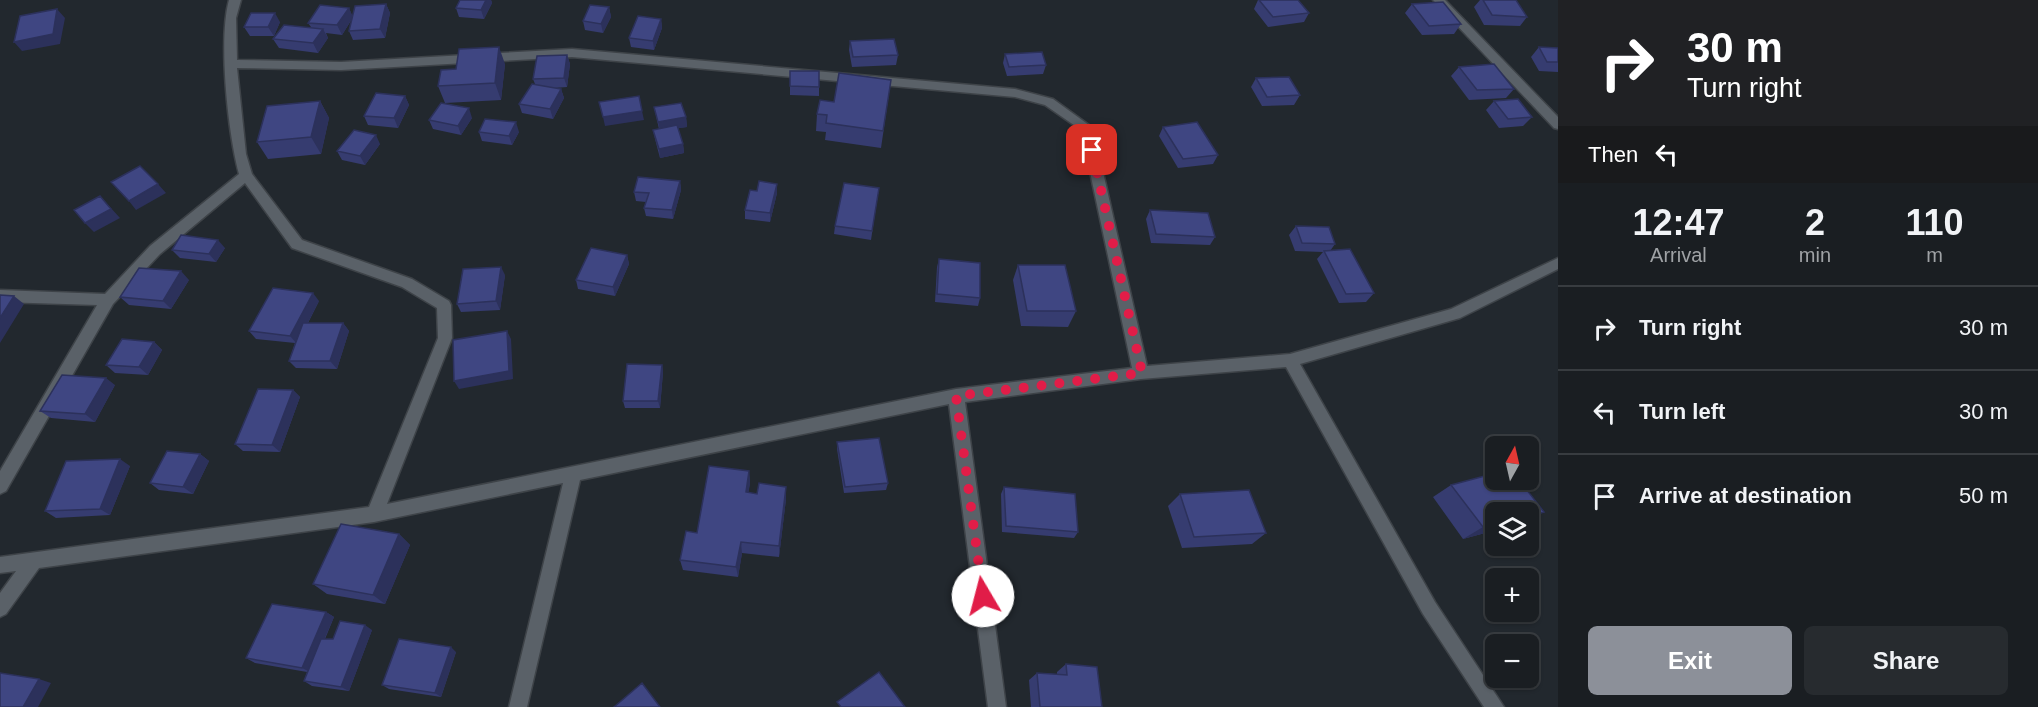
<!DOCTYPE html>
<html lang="en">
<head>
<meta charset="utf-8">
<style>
  :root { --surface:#1a1e22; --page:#272b2f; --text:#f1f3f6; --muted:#9fa2a5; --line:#383c40; --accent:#8c9099 }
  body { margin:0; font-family:Helvetica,sans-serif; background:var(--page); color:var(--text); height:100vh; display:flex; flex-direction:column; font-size:22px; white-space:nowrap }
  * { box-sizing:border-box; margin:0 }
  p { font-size:20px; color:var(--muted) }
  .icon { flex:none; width:33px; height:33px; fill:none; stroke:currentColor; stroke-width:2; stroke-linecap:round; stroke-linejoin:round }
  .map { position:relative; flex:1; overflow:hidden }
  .sheet { display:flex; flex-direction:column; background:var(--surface); width:480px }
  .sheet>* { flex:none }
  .hud { background:#202124; color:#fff; overflow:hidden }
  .needle { width:39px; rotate:8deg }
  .tools { position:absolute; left:1485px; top:436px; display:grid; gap:12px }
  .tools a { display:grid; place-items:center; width:54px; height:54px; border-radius:9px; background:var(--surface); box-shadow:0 2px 4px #0004,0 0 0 2px var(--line); font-size:30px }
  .pin { position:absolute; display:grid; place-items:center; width:51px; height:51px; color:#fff; margin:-26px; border-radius:12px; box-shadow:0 3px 9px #0006 }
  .me { position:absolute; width:66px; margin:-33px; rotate:352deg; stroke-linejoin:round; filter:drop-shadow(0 0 4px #0008) }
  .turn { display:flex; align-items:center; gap:21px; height:126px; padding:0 30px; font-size:27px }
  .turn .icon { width:78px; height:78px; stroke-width:2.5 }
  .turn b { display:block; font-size:42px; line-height:51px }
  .then { display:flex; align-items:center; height:57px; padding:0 30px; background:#0003; gap:12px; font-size:22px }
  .eta { display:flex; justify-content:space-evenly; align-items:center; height:102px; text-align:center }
  .eta b { font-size:36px; font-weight:600; line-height:42px }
  .action { display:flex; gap:12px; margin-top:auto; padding:12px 30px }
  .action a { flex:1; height:69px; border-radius:9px; background:var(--accent); color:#fff; font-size:24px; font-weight:600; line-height:69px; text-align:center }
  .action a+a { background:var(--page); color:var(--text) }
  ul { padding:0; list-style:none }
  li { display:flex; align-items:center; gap:18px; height:84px; padding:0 30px; border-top:2px solid var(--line) }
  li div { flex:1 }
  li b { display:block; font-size:22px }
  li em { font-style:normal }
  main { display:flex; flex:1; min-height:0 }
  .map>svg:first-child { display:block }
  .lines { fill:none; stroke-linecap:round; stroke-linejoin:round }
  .minor-casing { stroke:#3e4348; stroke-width:3 }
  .minor { fill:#5a6168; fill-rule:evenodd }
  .wall { fill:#363c70 }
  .shaded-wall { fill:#2c315b }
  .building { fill:#3f4682; stroke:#2c315b; stroke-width:1.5 }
  .route { stroke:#e11d48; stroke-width:10; stroke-dasharray:0 18 }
</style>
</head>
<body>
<main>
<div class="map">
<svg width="1558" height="707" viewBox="0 0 1558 707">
  <rect width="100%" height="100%" fill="#22282e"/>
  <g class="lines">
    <defs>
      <path id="minor" d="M229,0H241L236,18L237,60L341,62L572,49L1015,89L1053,99L1093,128L1147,366L1290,354L1451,309L1558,258V269L1460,318L1300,364L1435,602L1504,707H1484L1423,614L1286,367L1141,379L965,402L1006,707H988L949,404L580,480L527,707H509L563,483L374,522L39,568L6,614L0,617V593L16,571L0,573V557L369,507L438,338L437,308L402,287L292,248L245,183L160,254L113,304L6,491L0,494V471L97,305L0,302V290L105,294L150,246L239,174C228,133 218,40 229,0ZM572,57L1015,97L1045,105L1081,130L1132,368L956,389L387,504L452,338L451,305L449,301L412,279L302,240L252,174L246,154L237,68L341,70Z
        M1433,0H1445L1558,117V129L1554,128Z"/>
    </defs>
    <use href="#minor" class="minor-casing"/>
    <use href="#minor" class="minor"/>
  </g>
  <path class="wall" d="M460,0H491L492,3L484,19L459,17L456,8Z
    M1258,0H1298L1309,13L1304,22L1268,27L1254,9Z
    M1480,0H1516L1527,17L1520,26L1484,25L1474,7Z
    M386,4L390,13L385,38L353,40L349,31L352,19L342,35L326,33L328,38L318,53L279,48L273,39L311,27L308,23L349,8L352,16Z
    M1412,4L1461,24L1454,34L1422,35L1405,13Z
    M609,7L611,17L603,33L585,30L583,21Z
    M661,19L662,28L654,50L631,47L629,38Z
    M280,22L274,36H250L244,27Z
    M850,41L898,55L896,65L852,67L849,50Z
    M1539,47L1558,48V72L1539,71L1531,57Z
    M1005,54L1046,65L1043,74L1007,76L1003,63Z
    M567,55L570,64L567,87L554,88L561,89L564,98L553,119L522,113L519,104L535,84L533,79Z
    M505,64L501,100L445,103L438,86L456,69Z
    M1459,67L1514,89L1506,98L1469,100L1451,76Z
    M790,71L819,87V96L790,95Z
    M1256,78L1300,95L1294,105L1262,106L1251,87Z
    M891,80L881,148L825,140L826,132L816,131L817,114L834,102Z
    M405,96L409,105L398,128L368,125L364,116Z
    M320,101L329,118L321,154L268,159L257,142Z
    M1494,101L1532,117L1523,126L1499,128L1486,110Z
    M654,107L686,117L687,127L678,128L683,144L684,153L660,158L655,139L653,130L659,129Z
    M472,118L461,135L433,129L429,120Z
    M1163,127L1218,155L1213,164L1178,168L1159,136Z
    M479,132H519L512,145L482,141Z
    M380,144L365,165L342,160L337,151Z
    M680,181L681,190L673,219L646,216L644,208L646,202L636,201L634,192Z
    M777,184V193L770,222L745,219V210L757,191Z
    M879,188L871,240L834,234L835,226Z
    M1150,210L1215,237L1210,245L1151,243L1146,219Z
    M1296,226L1335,244L1330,251L1374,293L1366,302L1339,303L1317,259L1323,252L1295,251L1289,235Z
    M225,248L216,262L180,258L172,250Z
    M627,255L629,264L615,296L578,289L576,280Z
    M939,259L980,298L978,306L935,302L937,267Z
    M1018,265L1076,311L1068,327L1021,326L1013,280Z
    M505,275L500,310L461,312L457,304Z
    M189,280L171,309L129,305L120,297Z
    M319,301L308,323H343L349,331L337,369L296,368L289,361L295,343L256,339L249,331Z
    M154,342L162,350L148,375L115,373L106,365Z
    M662,365L663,372L660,408H625L623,401Z
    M115,385L95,422L51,418L40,411Z
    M293,390L300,397L280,452L243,451L235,444Z
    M837,442L888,483L886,490L844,493L837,449Z
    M200,454L209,461L193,494L159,490L150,483Z
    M130,466L110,515L56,518L45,511Z
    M749,471L750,483L748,493L786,499L779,557L742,553L738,577L683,570L680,560L697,533Z
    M1451,485L1496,530L1463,539L1433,497Z
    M1004,487L1078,532L1074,538L1002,532L1001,494Z
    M1180,494L1266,533L1252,544L1182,548L1168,506Z
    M399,534L410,545L385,604L327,594L313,584Z
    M326,612L334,617L325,639H333L372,630L349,691L312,686L304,681L307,672L255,663L246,658Z
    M456,652L441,697L389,689L382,685Z
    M1066,664L1102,707H1031L1029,680L1037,673L1057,674V672Z"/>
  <path class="shaded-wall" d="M486,0H491L492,3L484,19L481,10Z
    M386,4L390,13L385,38L380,29Z
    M609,7L611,17L603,33L601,24Z
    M349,8L353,17L342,35L337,25Z
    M57,9L65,18L60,44L22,51L14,42Z
    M275,13L280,22L274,36L268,27Z
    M661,19L662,28L654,50L653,41Z
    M323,29L328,38L318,53L313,43Z
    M499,47L505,64L501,100L495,83Z
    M567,55L570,64L567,87L564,78Z
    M561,89L564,98L553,119L550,109Z
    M405,96L409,105L398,128L394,118Z
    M320,101L329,118L321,154L311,137Z
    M469,108L472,118L461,135L458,126Z
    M642,111L644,120L605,126L603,117Z
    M686,117L687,127L660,131L658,122Z
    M516,122L519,132L512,145L509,136Z
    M376,135L380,144L365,165L360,156Z
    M683,144L684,153L660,158L659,149Z
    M680,181L681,190L673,219L672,210Z
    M158,184L166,193L136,210L129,201Z
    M777,184V193L770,222V213Z
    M100,196L120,218L94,232L85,223Z
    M218,240L225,248L216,262L209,254Z
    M627,255L629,264L615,296L613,287Z
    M501,267L505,275L500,310L496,301Z
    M181,271L189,280L171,309L163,301Z
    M313,293L319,301L297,344L290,336Z
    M14,296L24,304L0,343V318Z
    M343,323L349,331L337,369L330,361Z
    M507,331L511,339L513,379L459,389L454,381Z
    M154,342L162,350L148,375L139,367Z
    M662,365L663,372L660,408L658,401Z
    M106,378L115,385L95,422L85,414Z
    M293,390L300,397L280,452L272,445Z
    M200,454L209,461L193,494L183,487Z
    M120,459L130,466L110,515L100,509Z
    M749,471L750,483L747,504L746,492Z
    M786,487V499L779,557V546Z
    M1544,512L1528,520V516Z
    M1496,524V530L1463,539L1483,527Z
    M399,534L410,545L385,604L373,595Z
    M741,542L742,553L738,577L736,567Z
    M326,612L334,617L310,672L302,668Z
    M365,625L372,630L349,691L341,687Z
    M451,647L456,652L441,697L435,693Z
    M39,679L51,683L38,707H23Z"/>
  <path class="building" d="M460,0H486L481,10L456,8Z
    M1259,0H1298L1309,13L1273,17Z
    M1483,0H1516L1527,17L1492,15Z
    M1443,2L1461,24L1429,26L1412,4Z
    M386,4L380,29L349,31L355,6Z
    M320,5L349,8L337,25L308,23Z
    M590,5L609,7L601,24L583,21Z
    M57,9L53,34L14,42L20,16Z
    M251,13H275L268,27H244Z
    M638,16L661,19L653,41L629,38Z
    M284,25L323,29L313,43L273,39Z
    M894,39L898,55L853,57L850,41Z
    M499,47L495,83L438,86L441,70L456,69L459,49Z
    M1539,47L1558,48V62H1547Z
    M1042,52L1046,65L1009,67L1005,54Z
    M567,55L564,78L533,79L537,56Z
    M1494,64L1514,89L1477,90L1459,67Z
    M790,71H819V87L790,86Z
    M839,73L891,80L883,131L826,123L827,115L817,114L820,100L834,102Z
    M1289,77L1300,95L1267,97L1256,78Z
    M532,84L561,89L550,109L519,104Z
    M376,93L405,96L394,118L364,116Z
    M639,96L642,111L603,117L599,102Z
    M1518,99L1532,117L1508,119L1494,101Z
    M320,101L311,137L257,142L267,106Z
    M441,103L469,108L458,126L429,120Z
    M681,103L686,117L658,122L654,107Z
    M485,119L516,122L509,136L479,132Z
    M1197,122L1218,155L1183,159L1163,127Z
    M677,125L683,144L659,149L653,130Z
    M354,130L376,135L360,156L337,151Z
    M140,166L158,184L129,201L111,182Z
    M638,177L680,181L672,210L644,208L649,193L634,192Z
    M759,181L777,184L770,213L745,210L750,190L757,191Z
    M844,183L879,188L872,231L835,226Z
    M100,196L111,209L85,223L74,210Z
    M1150,210L1208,213L1215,237L1156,234Z
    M1296,226L1329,227L1335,244L1302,243Z
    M181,235L218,240L209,254L172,250Z
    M591,248L627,255L613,287L576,280Z
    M1350,249L1374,293L1346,294L1324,251Z
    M939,259L980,263V298L937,294Z
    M1018,265H1065L1076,311H1027Z
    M501,267L496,301L457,304L463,269Z
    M139,268L181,271L163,301L120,297Z
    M273,288L313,293L290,336L249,331Z
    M0,295L14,296L0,318Z
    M303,323H343L330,361H289Z
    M507,331L509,371L454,381L453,340Z
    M122,339L154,342L139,367L106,365Z
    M627,364L662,365L658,401H623Z
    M62,375L106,378L85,414L40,411Z
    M258,389L293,390L272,445L235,444Z
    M879,438L888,483L845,487L837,442Z
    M167,451L200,454L183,487L150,483Z
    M120,459L100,509L45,511L66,461Z
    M709,466L749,471L746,492L757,494L759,483L786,487L779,546L741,542L736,567L680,560L686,531L697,533Z
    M1496,473V480H1519L1544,512L1528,516V513H1496V524L1483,527L1451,485Z
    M1004,487L1075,494L1078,532L1006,526Z
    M1249,490L1266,533L1194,537L1180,494Z
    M341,524L399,534L373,595L313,584Z
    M272,604L326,612L302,668L246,658Z
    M340,621L365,625L341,687L304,681L321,639H333Z
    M399,639L451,647L435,693L382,685Z
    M1066,664L1097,667L1102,707H1040L1037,673L1067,675Z
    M879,672L905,707H841L837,702Z
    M0,673L39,679L23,707H0Z
    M642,683L660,707H614Z"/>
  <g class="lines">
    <path class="route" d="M983,596L956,396L1142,373L1092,150"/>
  </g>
</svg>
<div class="tools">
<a><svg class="needle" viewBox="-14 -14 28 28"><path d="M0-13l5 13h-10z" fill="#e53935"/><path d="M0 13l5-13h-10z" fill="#9fa2a5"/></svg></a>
<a><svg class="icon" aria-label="layers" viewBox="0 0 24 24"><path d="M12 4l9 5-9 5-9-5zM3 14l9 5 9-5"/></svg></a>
<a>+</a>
<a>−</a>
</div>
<div class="pin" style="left:1092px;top:150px;background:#d93025"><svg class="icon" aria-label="arrive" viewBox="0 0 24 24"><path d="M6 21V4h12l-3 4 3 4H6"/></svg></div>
<svg class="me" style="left:983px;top:596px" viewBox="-20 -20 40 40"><circle r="19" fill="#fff"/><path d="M0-13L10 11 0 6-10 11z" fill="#e11d48"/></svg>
</div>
<section class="sheet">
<div class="hud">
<div class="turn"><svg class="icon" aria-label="right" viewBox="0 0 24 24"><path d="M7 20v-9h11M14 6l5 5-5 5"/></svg><div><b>30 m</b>Turn right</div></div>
<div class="then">Then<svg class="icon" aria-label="left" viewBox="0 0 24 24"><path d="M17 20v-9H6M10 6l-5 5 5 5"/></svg></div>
</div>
<div class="eta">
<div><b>12:47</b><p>Arrival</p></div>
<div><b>2</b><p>min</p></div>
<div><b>110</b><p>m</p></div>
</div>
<ul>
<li><svg class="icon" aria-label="right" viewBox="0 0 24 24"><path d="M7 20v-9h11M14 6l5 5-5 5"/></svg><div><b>Turn right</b></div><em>30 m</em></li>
<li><svg class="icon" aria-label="left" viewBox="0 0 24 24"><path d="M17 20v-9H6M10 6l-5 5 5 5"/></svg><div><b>Turn left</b></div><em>30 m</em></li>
<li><svg class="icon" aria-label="arrive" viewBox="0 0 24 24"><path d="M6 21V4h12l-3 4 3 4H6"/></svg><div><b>Arrive at destination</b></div><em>50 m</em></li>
</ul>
<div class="action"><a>Exit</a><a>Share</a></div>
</section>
</main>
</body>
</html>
